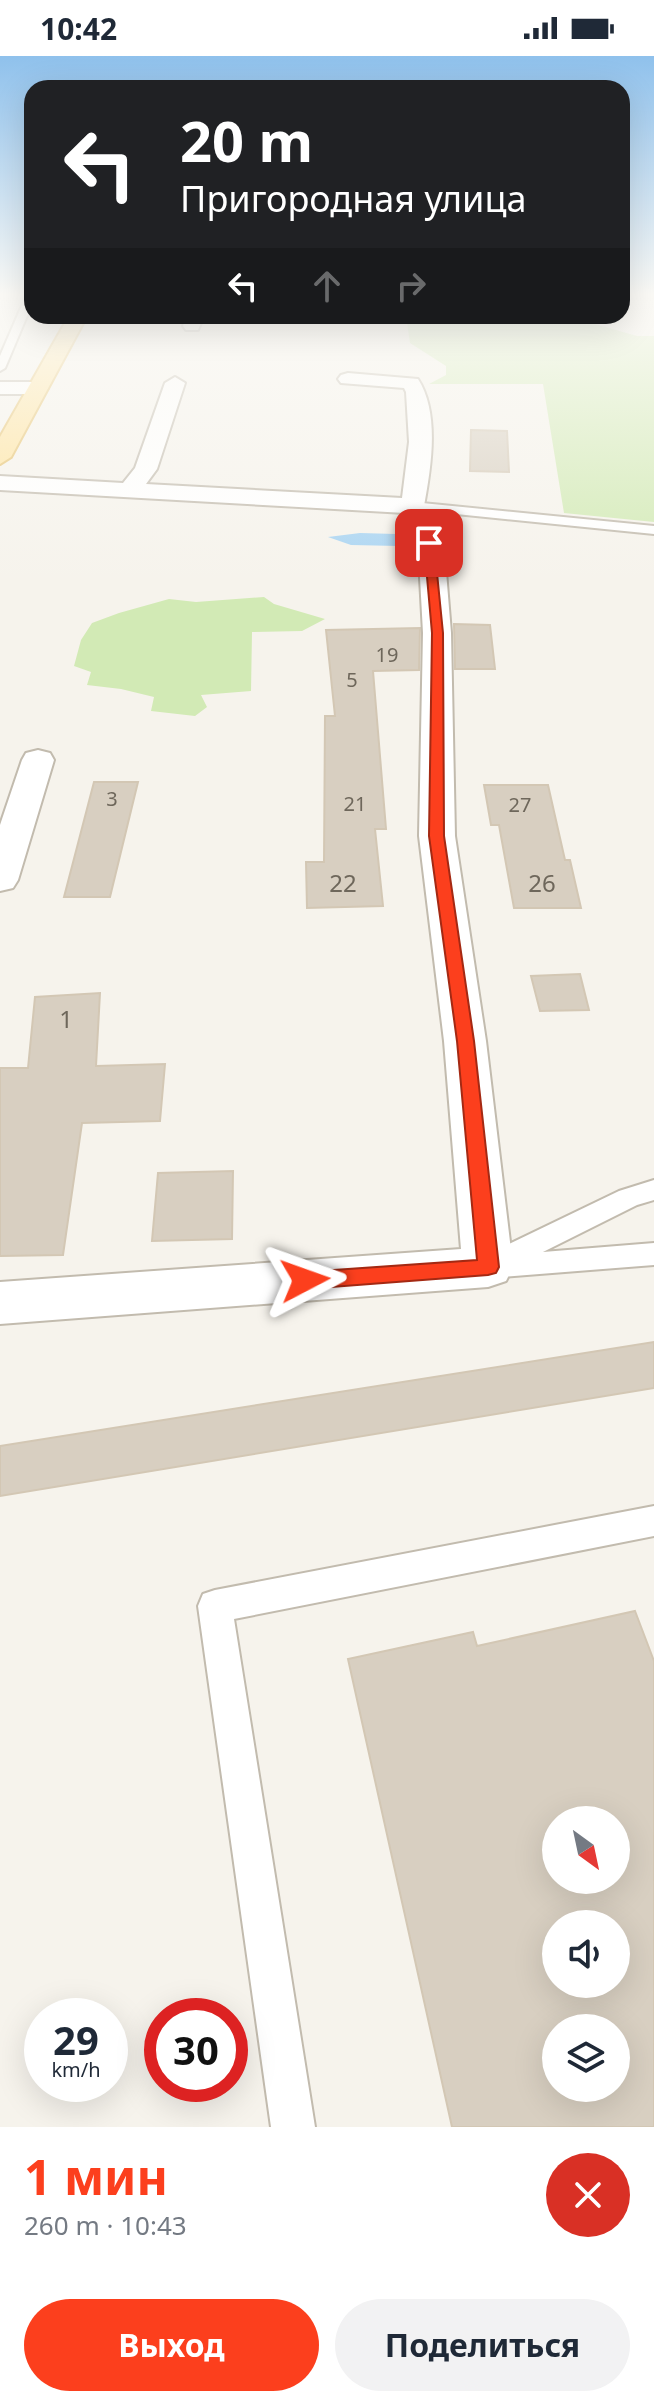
<!DOCTYPE html>
<html lang="ru">
<head>
<meta charset="utf-8">
<style>
  :root { --surface:#fff; --page:#f2f2f3; --text:#1f2937; --muted:#747a83; --accent:#fc3f1d }
  body { margin:0; font-family:"Noto Sans",sans-serif; background:var(--page); color:var(--text); height:100vh; display:flex; flex-direction:column; font-size:30px; white-space:nowrap }
  * { box-sizing:border-box; margin:0 }
  p { font-size:26px; color:var(--muted) }
  .icon { flex:none; width:44px; height:44px; fill:none; stroke:currentColor; stroke-width:2; stroke-linecap:round; stroke-linejoin:round }
  .map { position:relative; height:2071px; overflow:hidden }
  .drawer { display:flex; flex-direction:column; background:var(--surface); flex:1 }
  .drawer>* { flex:none }
  .guide { position:absolute; left:24px; top:24px; width:606px; height:244px; border-radius:24px; box-shadow:0 8px 32px #0002; background:#202124; color:#fff; overflow:hidden }
  .needle { width:52px; rotate:147deg }
  .fabs { position:absolute; left:542px; top:1750px; display:grid; gap:16px }
  .fabs a { display:grid; place-items:center; width:88px; height:88px; border-radius:50%; background:var(--surface); box-shadow:0 8px 32px #0002; font-size:40px }
  .speed { position:absolute; left:24px; top:1942px; display:flex; gap:16px; font-size:40px; font-weight:700; text-align:center }
  .speed>* { display:grid; place-content:center; width:104px; height:104px; border-radius:50%; background:var(--surface); box-shadow:0 8px 32px #0002; line-height:1 }
  .speed small { font-size:20px; font-weight:400 }
  .speed .limit { border:12px solid #d22; background:#fff; color:#111 }
  .pin { position:absolute; display:grid; place-items:center; width:68px; height:68px; color:#fff; margin:-34px; border-radius:16px; box-shadow:0 4px 12px #0006 }
  .me { position:absolute; width:88px; margin:-44px; rotate:86deg; stroke-linejoin:round; filter:drop-shadow(0 0 6px #0008) }
  .turn { display:flex; align-items:center; gap:28px; height:168px; padding:0 24px; font-size:36px }
  .turn .icon { width:104px; height:104px; stroke-width:2.5 }
  .turn b { display:block; font-size:56px; line-height:68px }
  .lanes { display:flex; align-items:center; height:76px; padding:0 24px; background:#0003; justify-content:center; gap:40px; direction:ltr }
  .lanes .off { opacity:.35 }
  .round { display:grid; place-items:center; flex:none; width:84px; height:84px; border-radius:42px; background:var(--page) }
  .headline { display:flex; align-items:center; justify-content:space-between; height:136px; padding:0 24px }
  h1 { font-size:48px; font-weight:700; line-height:60px; color:var(--accent) }
  .cta { display:flex; gap:16px; margin-top:auto; padding:16px 24px }
  .cta a { flex:1; height:92px; border-radius:48px; background:var(--accent); color:#fff; font-size:32px; font-weight:700; line-height:92px; text-align:center }
  .cta a+a { background:var(--page); color:var(--text) }
  .status { display:flex; justify-content:space-between; align-items:center; height:56px; padding:0 40px; background:var(--surface); direction:ltr }
  .status svg { height:22px; fill:currentColor }
  .map>svg:first-child { display:block }
  .green { fill:#d2eab5 }
  .water { fill:#a9d4f2 }
  .building { fill:#d8cfc1; stroke:#d3c7b4; stroke-width:2; fill-rule:evenodd }
  .lines { fill:none; stroke-linecap:round; stroke-linejoin:round }
  .service-casing { stroke:#c2bbae; stroke-width:4 }
  .minor-casing { stroke:#c2bbae; stroke-width:4 }
  .primary-casing { stroke:#e6c16a; stroke-width:4 }
  .service { fill:#fff; fill-rule:evenodd }
  .minor { fill:#fff; fill-rule:evenodd }
  .primary { fill:#ffe39c; fill-rule:evenodd }
  .route { fill:#fc3f1d; stroke:#a42913; stroke-width:2 }
  .labels { text-anchor:middle; stroke-width:6; stroke-linejoin:round; paint-order:stroke }
  .far-number-label { font-size:20px; fill:#6e675b }
  .number-label { font-size:24px; fill:#6e675b }
</style>
</head>
<body>
<div class="status"><b>10:42</b><svg viewBox="0 0 49 12"><path d="M0 12V9h3v3zM5 12V6h3v6zM10 12V3h3v9zM15 12V0h3v12zM26 1h20v11H26zM47 4h2v5h-2z"/></svg></div>
<div class="map">
<svg width="654" height="2071" viewBox="0 0 654 2071">
  <rect width="100%" height="100%" fill="#f6f3ec"/>
  <path class="green" d="M406,260H567L637,280H654V466L564,457L543,328H429L446,319V310L410,287Z
    M264,541L274,548L325,563L302,575L252,576L251,635L201,639L207,651L195,660L151,655L154,641L121,633L87,629L91,616L74,610L81,584L92,567L119,557L169,543L196,546Z"/>
  <path class="water" d="M360,477L396,478L399,490L351,489L328,481Z"/>
  <path class="building" d="M471,374L507,375L509,416L470,415Z
    M454,568L490,569L495,613H455Z
    M420,572L419,614L373,615L386,773H375L383,850L307,852L306,806H324L325,660H335L326,574Z
    M94,726H138L110,841H64Z
    M484,729H548L565,804H570L581,852H514L499,769H491Z
    M580,918L589,954L540,955L531,920Z
    M100,937L96,1010L165,1008L160,1065L82,1067L63,1199L0,1200V1012H28L35,941Z
    M233,1115L232,1183L152,1185L158,1117Z
    M654,1286V1332L0,1440V1390Z
    M635,1555L654,1605V2071H452L348,1603L473,1576L477,1590ZM556,1764H616V1824H556ZM556,1868H616V1928H556ZM556,1972H616V2032H556Z"/>
  <g class="lines">
    <defs>
      <path id="service" d="M26,240H32V248L5,312L0,315V300Z
        M412,446L654,470V478L407,453L405,450Z
        M654,1124V1144L637,1149L543,1196L654,1187V1209L488,1222L478,1219L474,1211L478,1203L619,1135Z
        M654,1450V1480L234,1563L315,2071H271L198,1550L203,1538L215,1534Z"/>
      <path id="minor" d="M186,260H204L198,274H186L183,270Z
        M348,317L418,323C440,357 431,412 424,450L438,470L445,503L451,577L455,780L486,985L513,1211L506,1225L488,1231L0,1268V1226L461,1193L444,985L419,780L423,577L419,503L414,470L405,457L0,434V420L123,427L135,412L165,327L175,321L185,327L157,413L146,428L402,442L409,386L406,336L404,332L341,327L338,323L341,319Z
        M0,326H38L48,332L38,338H0Z
        M38,694L50,697L54,704L18,824L13,832L0,835V769L22,704L26,697Z"/>
      <path id="primary" d="M69,260H87L11,401L0,408V381Z"/>
    </defs>
    <use href="#service" class="service-casing"/>
    <use href="#minor" class="minor-casing"/>
    <use href="#primary" class="primary-casing"/>
    <use href="#service" class="service"/>
    <use href="#minor" class="minor"/>
    <use href="#primary" class="primary"/>
  </g>
  <linearGradient id="sky" x2="0" y2="1"><stop stop-color="#8fc1ec"/><stop offset="0.45" stop-color="#fbfaf6"/><stop offset="1" stop-color="#fbfaf6" stop-opacity="0"/></linearGradient>
  <rect width="654" height="530" fill="url(#sky)"/>
  <path class="route" d="M429,484L434,487L443,577L444,780L474,985L499,1211L496,1217L488,1219L305,1233L298,1230L295,1224L298,1219L305,1216L477,1204L457,985L429,780L432,577L424,487Z"/>
  <g class="labels">
    <g class="far-number-label">
      <text x="387" y="606">19</text>
      <text x="352" y="631">5</text>
      <text x="112" y="750">3</text>
      <text x="355" y="755">21</text>
      <text x="520" y="756">27</text>
    </g>
    <g class="number-label">
      <text x="343" y="836">22</text>
      <text x="542" y="836">26</text>
      <text x="66" y="972">1</text>
    </g>
  </g>
</svg>
<div class="fabs">
<a><svg class="needle" viewBox="-14 -14 28 28"><path d="M0-13l5 13h-10z" fill="#e53935"/><path d="M0 13l5-13h-10z" fill="#747a83"/></svg></a>
<a><svg class="icon" aria-label="sound" viewBox="0 0 24 24"><path d="M4 9h4l5-4v14l-5-4H4zM17 9q2 3 0 6"/></svg></a>
<a><svg class="icon" aria-label="layers" viewBox="0 0 24 24"><path d="M12 4l9 5-9 5-9-5zM3 14l9 5 9-5"/></svg></a>
</div>
<div class="speed"><div>29<small>km/h</small></div><div class="limit">30</div></div>
<div class="pin" style="left:429px;top:487px;background:#d93025"><svg class="icon" aria-label="arrive" viewBox="0 0 24 24"><path d="M6 21V4h12l-3 4 3 4H6"/></svg></div>
<svg class="me" style="left:305px;top:1224px" viewBox="-20 -20 40 40"><path d="M0-17L14 15 0 8-14 15z" fill="#fc3f1d" stroke="#fff" stroke-width="4"/></svg>
<div class="guide">
<div class="turn"><svg class="icon" aria-label="left" viewBox="0 0 24 24"><path d="M17 20v-9H6M10 6l-5 5 5 5"/></svg><div><b>20 m</b>Пригородная улица</div></div>
<div class="lanes"><svg class="icon" aria-label="left" viewBox="0 0 24 24"><path d="M17 20v-9H6M10 6l-5 5 5 5"/></svg><svg class="icon off" aria-label="ahead" viewBox="0 0 24 24"><path d="M12 20V5M6 11l6-6 6 6"/></svg><svg class="icon off" aria-label="right" viewBox="0 0 24 24"><path d="M7 20v-9h11M14 6l5 5-5 5"/></svg></div>
</div>
</div>
<section class="drawer">
<div class="headline"><div><h1>1 мин</h1><p>260 m · 10:43</p></div><a class="round" style="background:#d93025;color:#fff"><svg class="icon" aria-label="close" viewBox="0 0 24 24"><path d="M6 6l12 12M18 6L6 18"/></svg></a></div>
<div class="cta"><a>Выход</a><a>Поделиться</a></div>
</section>
</body>
</html>
